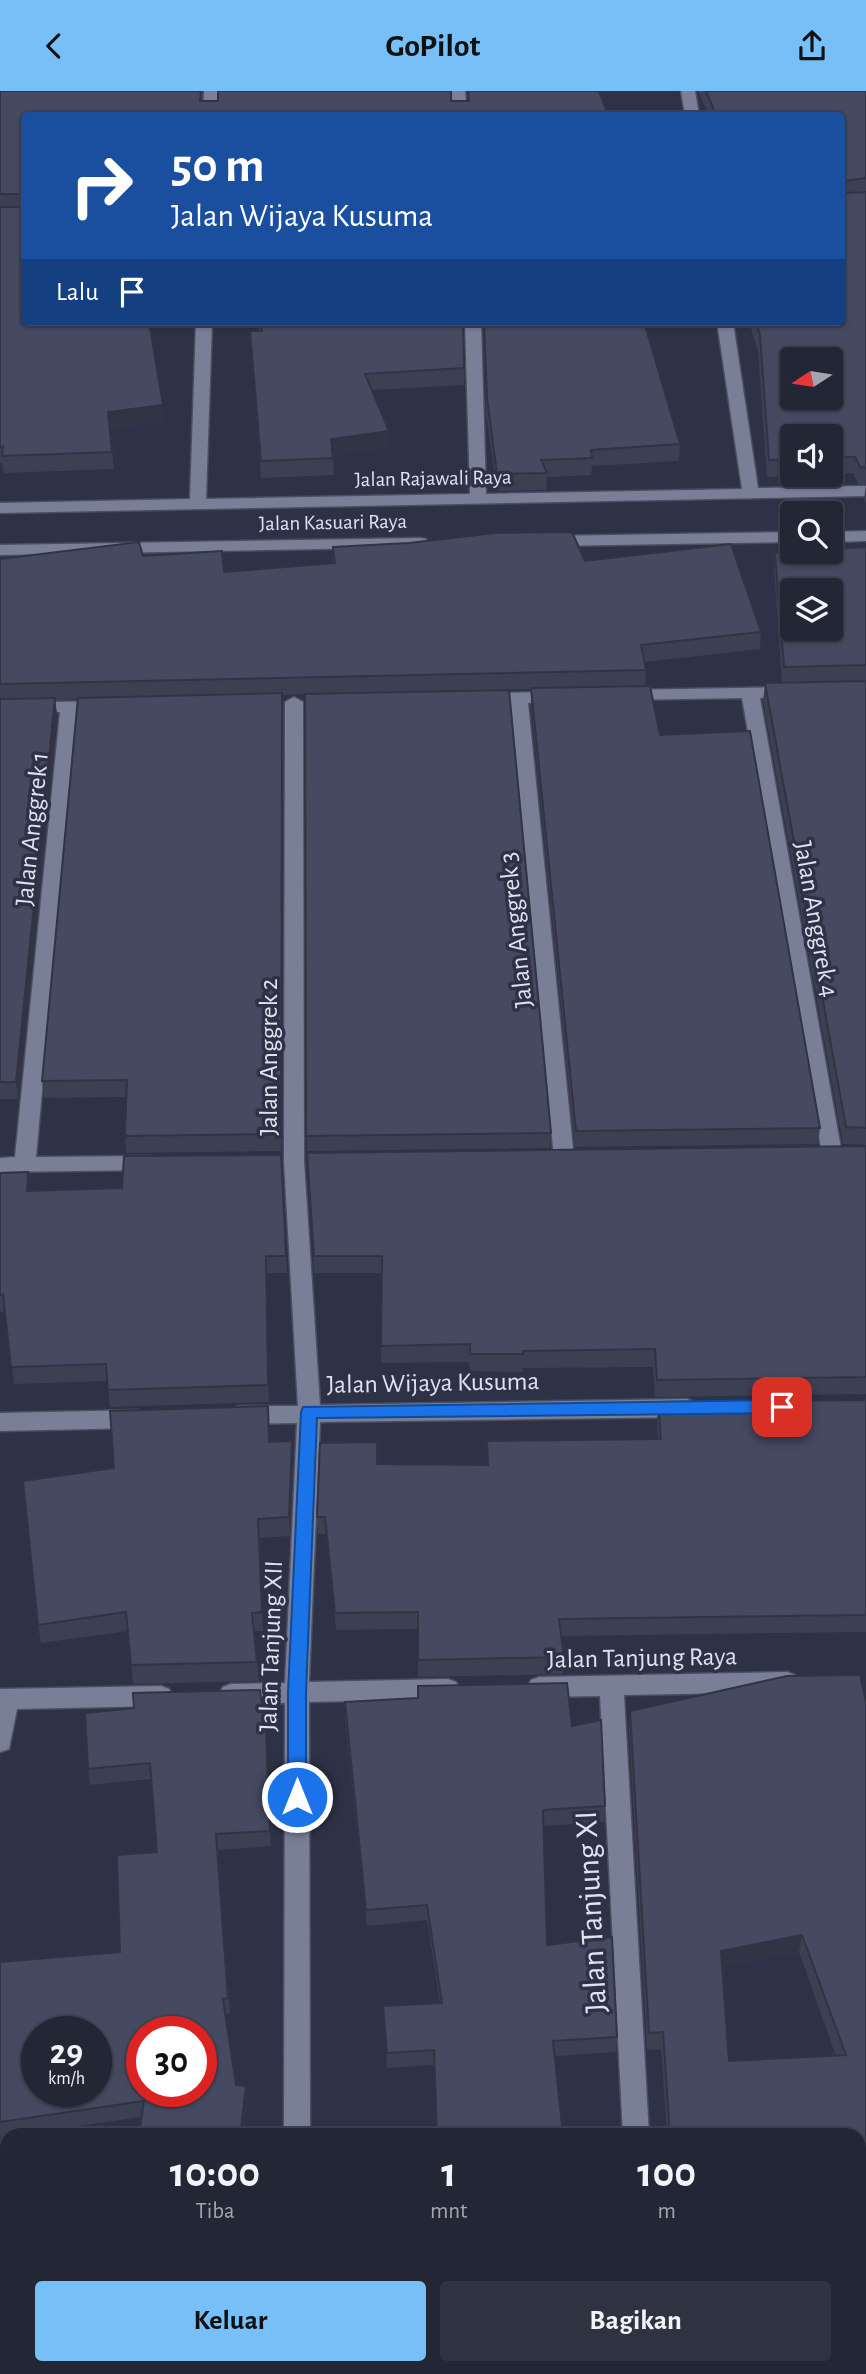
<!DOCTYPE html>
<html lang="id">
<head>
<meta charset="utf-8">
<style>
  :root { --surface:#222635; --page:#2e3241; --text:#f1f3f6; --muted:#a2a5ad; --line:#3f4350; --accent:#77bff7 }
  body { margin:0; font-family:"Alegreya Sans",sans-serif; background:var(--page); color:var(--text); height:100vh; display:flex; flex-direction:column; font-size:26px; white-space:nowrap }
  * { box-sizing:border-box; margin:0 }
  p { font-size:23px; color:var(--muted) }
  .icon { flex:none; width:38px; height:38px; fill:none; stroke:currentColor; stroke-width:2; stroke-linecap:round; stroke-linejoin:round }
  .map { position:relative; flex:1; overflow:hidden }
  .panel { position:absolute; left:0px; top:2037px; width:866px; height:247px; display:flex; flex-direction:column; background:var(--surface); border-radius:21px 21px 0 0; box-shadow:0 2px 5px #0004,0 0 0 2px var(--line) }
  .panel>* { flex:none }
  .top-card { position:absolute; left:21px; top:21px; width:824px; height:214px; border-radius:7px; box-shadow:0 2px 5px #0004,0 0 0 2px var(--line); background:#1a4fa0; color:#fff; overflow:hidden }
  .needle { width:46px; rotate:258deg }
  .buttons { position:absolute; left:780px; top:256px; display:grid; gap:14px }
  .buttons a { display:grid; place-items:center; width:63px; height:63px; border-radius:7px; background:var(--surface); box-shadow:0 2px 5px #0004,0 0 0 2px var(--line); font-size:35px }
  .speed { position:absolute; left:21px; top:1925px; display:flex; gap:14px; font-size:35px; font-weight:700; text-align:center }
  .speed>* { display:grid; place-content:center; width:91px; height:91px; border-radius:50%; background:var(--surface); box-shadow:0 2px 5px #0004,0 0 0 2px var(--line); line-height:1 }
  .speed small { font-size:18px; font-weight:400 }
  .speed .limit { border:10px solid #d22; background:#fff; color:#111 }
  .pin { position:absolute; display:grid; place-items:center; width:60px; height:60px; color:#fff; margin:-30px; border-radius:14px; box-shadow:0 4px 10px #0006 }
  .me { position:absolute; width:77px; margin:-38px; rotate:0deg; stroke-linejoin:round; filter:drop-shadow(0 0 5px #0008) }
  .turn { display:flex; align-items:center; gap:24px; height:147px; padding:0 35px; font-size:32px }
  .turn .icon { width:91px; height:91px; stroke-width:2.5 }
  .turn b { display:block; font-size:49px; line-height:60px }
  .then { display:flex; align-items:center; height:66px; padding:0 35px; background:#0003; gap:14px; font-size:26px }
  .eta { display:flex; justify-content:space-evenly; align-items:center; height:119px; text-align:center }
  .eta b { font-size:42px; font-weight:600; line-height:49px }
  .cta { display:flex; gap:14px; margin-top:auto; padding:14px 35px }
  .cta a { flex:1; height:80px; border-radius:7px; background:var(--accent); color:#111; font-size:28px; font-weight:600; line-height:80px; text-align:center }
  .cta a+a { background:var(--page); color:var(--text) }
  header { display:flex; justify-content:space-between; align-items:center; height:91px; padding:0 35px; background:var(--accent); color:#111; font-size:32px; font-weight:600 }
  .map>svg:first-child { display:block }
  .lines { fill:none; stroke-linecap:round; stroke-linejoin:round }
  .street-casing { stroke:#4b4e60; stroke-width:3 }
  .street { fill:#7a7f98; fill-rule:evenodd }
  .wall { fill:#3c4053; fill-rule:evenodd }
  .shaded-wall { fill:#313444 }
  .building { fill:#464a61; stroke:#313444; stroke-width:2; fill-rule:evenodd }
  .route { fill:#1a73e8; stroke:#114b97; stroke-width:2 }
  .labels { text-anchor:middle; stroke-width:7; stroke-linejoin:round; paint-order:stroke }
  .far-street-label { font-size:21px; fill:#dfe2f0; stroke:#2e3247 }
  .street-label { font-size:26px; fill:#dfe2f0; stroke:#2e3247 }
  .near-street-label { font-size:32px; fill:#dfe2f0; stroke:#2e3247 }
</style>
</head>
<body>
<header><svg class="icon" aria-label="back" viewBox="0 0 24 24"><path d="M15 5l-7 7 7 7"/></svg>GoPilot<svg class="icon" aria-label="share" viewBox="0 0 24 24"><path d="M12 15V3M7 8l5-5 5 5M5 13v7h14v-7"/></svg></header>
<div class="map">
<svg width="866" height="2283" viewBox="0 0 866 2283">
  <rect width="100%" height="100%" fill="#2e3247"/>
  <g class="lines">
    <defs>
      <path id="street" d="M204,0H218L217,24H203Z
        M451,0H465L467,24H453Z
        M681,0H695L699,24H685Z
        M196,231H212L206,408L470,403L465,231H481L486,403L742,398L717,231H733L758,397L866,395V405L0,422V412L190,408Z
        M866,440V450L831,451V441Z
        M793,441V451L550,455L542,450L550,445Z
        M420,447L426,448L428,452L426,456L0,464V454Z
        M792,596L798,597L801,601L798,605L760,607L842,1063L839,1068L832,1070L825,1068L822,1063L742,607L625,609L616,604L625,599Z
        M558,601L567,606L564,610L528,612L574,1067L571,1072L564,1074L557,1072L554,1067L511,612H481L472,607L481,602Z
        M294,606L303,611L304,1070L320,1314L687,1308L695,1311L698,1317L695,1323L687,1326L320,1331L309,1591L448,1588L456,1591L460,1598L456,1605L448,1608L309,1611L310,2044H284L285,1612L231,1613L223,1610L219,1603L223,1596L231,1593L285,1592L297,1332L240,1333L232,1330L229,1324L232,1318L240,1315H298L284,1070L285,611Z
        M103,610L112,615L109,619L77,621L36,1066L152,1065L159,1067L162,1072L159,1077L152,1079L0,1081V1067L15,1066L60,621L0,622V612Z
        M138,1319L146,1322L149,1328L146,1334L138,1337L0,1340V1322Z
        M787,1581L795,1584L799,1591L795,1598L787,1601L624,1604L649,2044H623L600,1605L539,1606L531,1603L527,1596L531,1589L539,1586Z
        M161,1595L169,1598L173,1605L169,1612L161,1615L17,1618L9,1658L0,1661V1598Z
        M0,2075L7,2077V2103L0,2101Z
        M767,2277H817L819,2283H769Z"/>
    </defs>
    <use href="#street" class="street-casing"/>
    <use href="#street" class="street"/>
  </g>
  <path class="wall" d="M0,0H202V10H468L467,0H599L608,24H24L163,314L165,330L110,338L114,378L4,382L2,372H0Z
    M698,0H866V412L864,408L866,394L858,393L853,382L831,383V345H793V383H830L767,386L758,260L749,231H842V24H709Z
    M258,231H463L464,294L372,299L389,340L390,356L333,364L334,384L261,387L250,240H259Z
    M484,231H644L680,353L679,370L592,375L591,384L547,386L546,399L497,400L486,323Z
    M333,456L585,470L761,541L760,558L645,571L646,579L645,595L660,644L820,1037L818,1053L575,1056L531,614V598L453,600L551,1042L550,1057L307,1060L305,603L282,604L281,1060L126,1062L125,1045L126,1006L44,1007L42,990L77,608L55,609L57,624L18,1008H0V468L143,465L224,481L333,472Z
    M866,456V1054L843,1053L763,610L765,592H782L774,479L775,462Z
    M866,1055V1303L655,1306L653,1276L523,1277V1281L470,1280L469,1271L381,1272L382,1182H314L307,1062Z
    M281,1064L287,1182H267L269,1311L110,1316L107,1290L14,1293L5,1220L0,1221V1082L31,1098V1100L122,1097Z
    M866,1309V1541L561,1545L564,1566L563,1583L418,1586V1538L336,1539L326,1443H318L317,1426L377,1373L487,1374V1350L658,1348L657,1329L658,1311Z
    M268,1315L270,1351L293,1369L290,1445L260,1447L263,1540H254L259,1590L133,1593L128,1540L41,1552L38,1534L114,1377Z
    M345,1611L572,1635L605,1715L604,1731L543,1735L547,1854L617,1946L616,1961L555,1965L563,2044H436L434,1974L387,1977L383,1915L440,1912L427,1829L367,1835L345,1627Z
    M866,1611V2278L859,2276V2044H667L661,1958L647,1959L629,1639L630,1620ZM799,1861L836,1965L729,1970L722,1876Z
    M262,1616L266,1632L271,1755L218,1759L230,1923H226L236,1994L246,1995L248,2010L243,2044H139L141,2026L15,2044H7V2045L0,2046V1871L120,1861L157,1761L151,1688L90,1694L88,1678Z"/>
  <path class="shaded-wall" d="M163,314L165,330L109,338L108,321Z
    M389,340L390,356L331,364V348Z
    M55,607L57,624L18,1008L16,991Z
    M28,1081L31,1098L29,1117L27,1100Z
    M266,1165L267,1182L269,1311L268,1294Z
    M292,1350L293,1369L290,1445L289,1426Z
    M802,1844L799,1861L719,1877L721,1860Z
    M246,1995L248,2010L243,2044H240Z
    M173,2277H187L184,2283H170Z"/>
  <path class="building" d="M0,0H201L200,10H218V0H451V10H469L468,0H599L608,24H24V112L22,103H0Z
    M706,0H866V87L842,90V24H716Z
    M842,100L844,102L866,101V377L860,376L855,366H831V345H793V368L769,369L760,244L756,231H842ZM793,268H831V306H793Z
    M24,114V231H149L163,314L108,321L112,361L2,365L3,355L0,356V116H22Z
    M260,231H463L464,277L365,283L389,340L331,348L333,367L261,370L250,240H262Z
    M484,231H644L680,353L591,359L592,367L541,369L547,382L497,383L487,307Z
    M572,441L585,470L731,453L761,541L641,554L646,579L0,593V468L139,451L143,465L222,460L224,481L335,472L333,456L409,452L495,442Z
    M866,456V574L784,576L775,462L805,460H831V458ZM793,499H831V537H793Z
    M866,590V1037L846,1036L765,592Z
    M650,595L660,644L750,640L820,1037L576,1040L531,597Z
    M509,599L551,1042L306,1045L305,603Z
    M282,602L281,1043L125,1045L127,989L42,990L78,607Z
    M55,607L16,991H0V608Z
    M866,1055V1286L657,1289L655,1258L523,1260V1263H470V1253L381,1255L382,1165H314L307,1062Z
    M281,1064L286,1165H266L268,1294L108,1299L106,1273L11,1276L3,1203L0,1204V1082L28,1081L27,1100L122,1097L124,1065Z
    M866,1309V1524L559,1528L564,1566L418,1569V1521L335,1522L325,1426H317L320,1352L377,1351V1373L488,1374L487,1350L661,1348L658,1311Z
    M268,1315L269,1351L292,1350L289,1426L258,1428L262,1521L252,1522L257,1571L131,1574L126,1521L38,1534L23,1390L114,1377L110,1320Z
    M860,1584L866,1611V2261L859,2259V2044H670L663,1941L649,1942L630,1620L787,1585ZM802,1844L846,1964L729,1970L721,1860Z
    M567,1592L572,1635L601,1629L605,1715L543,1719L547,1854L612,1846L617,1946L553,1950L563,2044H437L434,1959L387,1962L383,1915L442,1912L427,1814L366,1819L345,1611L418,1607V1595Z
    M260,1599L262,1616H265L270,1740L216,1743L228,1907L223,1908L236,1994L246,1995L240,2044H139L144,2010L0,2031V1871L120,1861L117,1764L157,1761L150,1672L88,1678L85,1622L134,1617L133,1602ZM37,1941H96V2000H37ZM142,1941H201V2000H142Z
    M0,2144L7,2146V2277H173L170,2283H0Z"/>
  <path class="route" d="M782,1309L788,1311L791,1316L788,1320L782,1322L317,1327L306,1602V1706L304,1711L297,1714L291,1711L288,1706V1602L301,1321L303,1316Z"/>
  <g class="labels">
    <g class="far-street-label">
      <text transform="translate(433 387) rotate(-1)" y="7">Jalan Rajawali Raya</text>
      <text transform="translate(333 431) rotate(-1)" y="7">Jalan Kasuari Raya</text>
    </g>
    <g class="street-label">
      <text transform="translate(31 738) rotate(-84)" y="9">Jalan Anggrek 1</text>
      <text transform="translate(817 828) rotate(80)" y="9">Jalan Anggrek 4</text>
      <text transform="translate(515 839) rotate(-96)" y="9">Jalan Anggrek 3</text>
      <text transform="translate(268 966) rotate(-90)" y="9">Jalan Anggrek 2</text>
      <text transform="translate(433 1291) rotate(-1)" y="9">Jalan Wijaya Kusuma</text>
      <text transform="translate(270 1555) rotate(-88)" y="9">Jalan Tanjung XII</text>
      <text transform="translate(642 1566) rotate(-1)" y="9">Jalan Tanjung Raya</text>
    </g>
    <g class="near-street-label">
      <text transform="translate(590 1821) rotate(-93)" y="11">Jalan Tanjung XI</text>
    </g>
  </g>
</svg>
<div class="buttons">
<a><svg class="needle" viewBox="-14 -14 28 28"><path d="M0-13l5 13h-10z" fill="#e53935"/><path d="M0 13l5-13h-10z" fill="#a2a5ad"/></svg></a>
<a><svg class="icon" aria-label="sound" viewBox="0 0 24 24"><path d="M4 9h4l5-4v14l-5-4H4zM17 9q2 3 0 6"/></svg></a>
<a><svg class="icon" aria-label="search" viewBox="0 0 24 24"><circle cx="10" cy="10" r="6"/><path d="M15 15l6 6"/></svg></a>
<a><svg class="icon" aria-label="layers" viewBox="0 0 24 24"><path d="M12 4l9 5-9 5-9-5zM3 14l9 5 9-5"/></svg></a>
</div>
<div class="speed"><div>29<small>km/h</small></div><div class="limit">30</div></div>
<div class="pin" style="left:782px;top:1316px;background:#d93025"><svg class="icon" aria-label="arrive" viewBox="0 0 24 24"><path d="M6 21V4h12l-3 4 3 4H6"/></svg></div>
<svg class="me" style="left:297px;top:1706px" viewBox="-20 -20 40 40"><circle r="17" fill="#1a73e8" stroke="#fff" stroke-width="3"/><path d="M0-11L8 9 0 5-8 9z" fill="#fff"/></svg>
<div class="top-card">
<div class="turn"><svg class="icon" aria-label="right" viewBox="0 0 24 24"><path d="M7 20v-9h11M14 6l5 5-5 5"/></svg><div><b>50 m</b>Jalan Wijaya Kusuma</div></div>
<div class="then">Lalu<svg class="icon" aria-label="arrive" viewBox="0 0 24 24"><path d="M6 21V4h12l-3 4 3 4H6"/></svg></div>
</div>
<section class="panel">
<div class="eta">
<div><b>10:00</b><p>Tiba</p></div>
<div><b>1</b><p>mnt</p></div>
<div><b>100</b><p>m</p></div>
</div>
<div class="cta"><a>Keluar</a><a>Bagikan</a></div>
</section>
</div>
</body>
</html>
